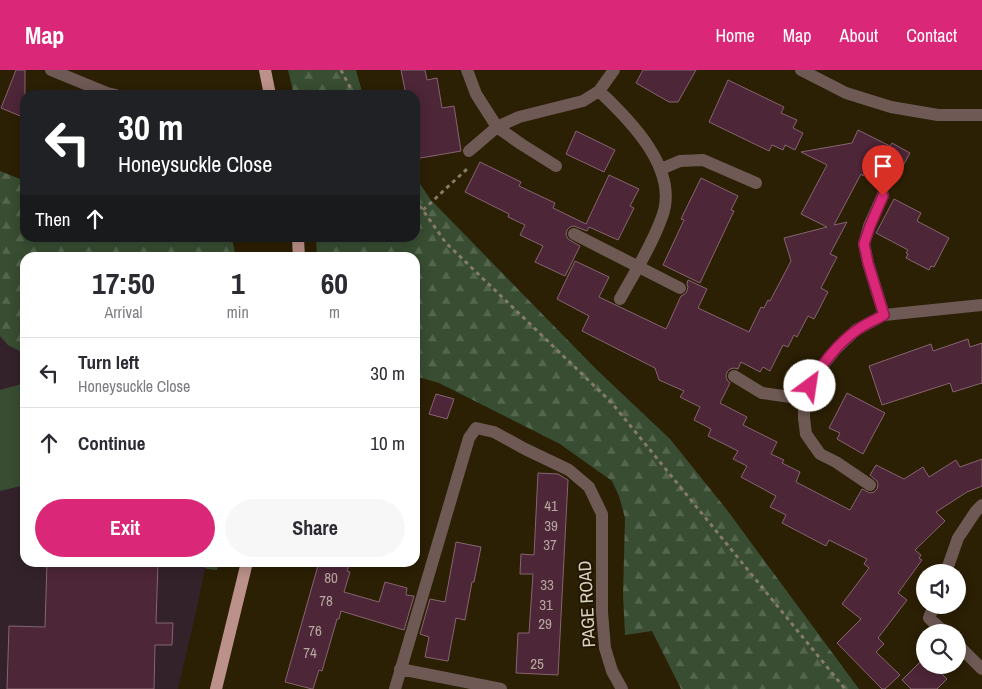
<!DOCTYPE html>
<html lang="en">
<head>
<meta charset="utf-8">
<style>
  :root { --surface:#fff; --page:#f7f7f7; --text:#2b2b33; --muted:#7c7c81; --line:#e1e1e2; --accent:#db2777 }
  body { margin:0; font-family:"Archivo Narrow",sans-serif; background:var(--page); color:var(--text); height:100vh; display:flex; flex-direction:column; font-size:19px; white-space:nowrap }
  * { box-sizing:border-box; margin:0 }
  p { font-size:16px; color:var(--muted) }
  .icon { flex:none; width:28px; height:28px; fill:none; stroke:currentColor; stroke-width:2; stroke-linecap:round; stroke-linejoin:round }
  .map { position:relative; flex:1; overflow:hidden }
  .details { position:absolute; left:20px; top:182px; width:400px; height:315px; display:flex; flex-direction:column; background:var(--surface); border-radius:15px; box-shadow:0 2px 12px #0003 }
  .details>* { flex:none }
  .banner { position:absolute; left:20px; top:20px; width:400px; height:152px; border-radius:15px; box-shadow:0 2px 12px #0003; background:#202124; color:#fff; overflow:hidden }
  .tools { position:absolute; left:916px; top:494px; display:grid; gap:10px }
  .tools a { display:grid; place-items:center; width:50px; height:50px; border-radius:50%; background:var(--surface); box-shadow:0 2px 12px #0003; font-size:25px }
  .pin { position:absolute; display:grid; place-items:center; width:42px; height:42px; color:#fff; margin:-51px -21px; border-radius:50% 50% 50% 0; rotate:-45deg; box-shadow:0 0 5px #0007 }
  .pin .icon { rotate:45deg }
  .me { position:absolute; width:55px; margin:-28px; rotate:31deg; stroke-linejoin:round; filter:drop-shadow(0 0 4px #0008) }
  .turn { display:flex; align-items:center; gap:18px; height:105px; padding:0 15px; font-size:22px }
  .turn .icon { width:65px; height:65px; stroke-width:2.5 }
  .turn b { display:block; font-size:35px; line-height:42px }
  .then { display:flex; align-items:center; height:48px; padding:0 15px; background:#0003; gap:10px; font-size:19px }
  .eta { display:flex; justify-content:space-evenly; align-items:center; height:85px; text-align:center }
  .eta b { font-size:30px; font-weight:700; line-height:35px }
  .primary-button { display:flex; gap:10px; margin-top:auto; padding:10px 15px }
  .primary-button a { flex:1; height:58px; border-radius:30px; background:var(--accent); color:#fff; font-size:20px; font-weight:700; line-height:58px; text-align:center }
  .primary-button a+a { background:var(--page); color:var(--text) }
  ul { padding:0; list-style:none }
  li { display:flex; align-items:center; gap:15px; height:70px; padding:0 15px; border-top:1px solid var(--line) }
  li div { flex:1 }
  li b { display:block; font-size:19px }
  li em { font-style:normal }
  header { display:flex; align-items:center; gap:30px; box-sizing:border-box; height:70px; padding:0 25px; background:var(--accent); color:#fff }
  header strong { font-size:24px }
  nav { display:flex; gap:28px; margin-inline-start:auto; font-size:18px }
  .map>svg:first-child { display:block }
  .education { fill:#34222b }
  .forest { fill:url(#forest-firs) }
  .pitch { fill:#384d32 }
  .building { fill:#4d2637; stroke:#856571 }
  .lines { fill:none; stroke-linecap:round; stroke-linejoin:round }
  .path { stroke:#857b66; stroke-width:3; stroke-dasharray:4 4; stroke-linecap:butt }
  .minor { stroke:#6e5955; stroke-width:12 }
  .major { stroke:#bb9189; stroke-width:12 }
  .route-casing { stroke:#8e194d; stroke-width:12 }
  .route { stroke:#db2777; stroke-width:9 }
  .labels { text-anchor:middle; stroke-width:4; stroke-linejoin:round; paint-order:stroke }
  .number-label { font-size:15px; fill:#b6a69f }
  .street-label { font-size:18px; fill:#d9d1c2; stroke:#221600 }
</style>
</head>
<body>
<header>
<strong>Map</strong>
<nav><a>Home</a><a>Map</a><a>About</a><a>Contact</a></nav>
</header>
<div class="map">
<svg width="982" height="619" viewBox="0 0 982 619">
  <defs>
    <pattern id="forest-firs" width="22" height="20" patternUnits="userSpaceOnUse" patternTransform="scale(1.25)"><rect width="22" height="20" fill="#384d32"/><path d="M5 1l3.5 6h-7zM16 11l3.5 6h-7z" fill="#54664e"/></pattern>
  </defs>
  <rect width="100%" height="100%" fill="#2b1f04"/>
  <path class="education" d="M0,101L25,111V168H210L232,169L231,187L25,188V492L206,493L197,538L178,619H0Z"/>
  <path class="forest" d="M288,0H356L363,25H294Z
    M0,101L25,111V168H210L232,169L236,187L25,188V284L8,275L0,266Z
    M415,106L430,129L596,299L670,369L727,440L859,619H681L652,561L625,565L623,525L625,448L619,426L612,411L560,374L439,313L415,306V188L317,187L316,168H415Z
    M196,493H219L217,500L207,499Z"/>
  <path class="pitch" d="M25,313V415L0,421V320Z"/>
  <path class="building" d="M16,0H25V48L1,38Z
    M401,0H425L427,10L437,8L442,38L454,36L461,81L415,89V25H406Z
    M643,0H696L678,32H669L636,13Z
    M728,10L784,37L781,43L797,50L793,58L803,63L795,80L785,75L783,80L772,75L769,81L709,52Z
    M858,60L890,76L892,73L910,83L899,103L872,89L863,106L861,104L834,155L847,152L830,184L837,187L821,218L828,222L814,249L808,246L797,267L794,265L788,277L783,275L770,301L763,297L760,302L741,292L738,299L734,298L730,299L727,302L726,306L727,310L730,313L720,333L747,347L743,355L777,372L771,384L784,390L782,393L800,402L796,412L850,440L862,419L870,423L874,422L877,419L878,415L877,411L870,405L876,395L904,409L923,397L929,407L956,390L960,397L982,389V416L967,422L936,442L945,451L915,480L921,485L919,488L922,490L898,523L907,530L878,568L884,574L876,582L900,605L885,619H882L837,573L861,549L842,534L869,498L864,494L867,489L829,470L826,476L782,453L786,445L770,437L776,426L741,407L747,396L733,389L738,381L708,366L711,359L694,350L700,337L680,327L684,321L659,310L655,298L582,261L589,246L557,229L575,191L609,207L599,227L666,259L681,226L685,224L687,221L688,217L687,214L688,210L707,219L698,238L749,262L761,237L764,238L768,230L770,231L791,191L784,168L827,157L801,144L827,95L801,82L852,73Z
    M576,61L615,80L604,102L566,84Z
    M480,92L521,112L519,116L555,133L553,138L586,154L609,105L639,119L630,136L634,138L618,170L589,157L587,161L574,156L570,157L567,160L566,165L568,169L580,176L565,206L535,192L543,176L520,165L525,155L508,147L509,144L465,122Z
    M701,108L738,126L731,140L734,141L700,213L663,195L684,150L681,149Z
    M894,129L921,143L917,151L949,168L934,197L931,196L929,200L906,188L908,184L906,183L908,180L876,163Z
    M968,269L970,277L982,273V313L953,322L950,313L882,335L869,296L931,274L933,281Z
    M847,323L885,343L863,384L837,369L840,363L829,358Z
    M436,324L454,329L447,349L429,344Z
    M538,403L558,404L568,410L558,605L516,603L518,563H529L533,504H520L521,484L534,485Z
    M456,472L481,477L474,512H472L465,550L456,548L448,591L425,587L429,567L420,564L430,529L445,532Z
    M47,492H158L156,553H173L172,575H155L154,619H7L9,556L45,557Z
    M319,492H350L347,501L350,502L344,522L379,532L385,512L407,518L406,525L414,526L404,560L341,541L339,549H337L322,601L319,600L313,619H312L285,612Z
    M922,590L925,593V595H933L947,609L937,619H911L902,610Z"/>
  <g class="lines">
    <path class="path" d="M341,0L354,25
      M415,129L446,173L611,332L845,619
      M423,140L468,98"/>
    <path class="minor" d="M51,0L107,23L116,25
      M467,0L476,24L497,57L521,74L556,96
      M801,0L846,23L891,37L938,45H982
      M599,21C630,50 680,100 662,147C652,175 635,202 620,229
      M469,81L497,57L519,47L583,31L599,21L614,0
      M661,99L680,91L703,90L756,113
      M883,125L869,156L864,174L868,193L884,245
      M574,164L680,218
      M734,306L762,323L804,329
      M870,415L836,392L820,384L806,364L804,348V329L816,304L835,280L856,260L884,245L982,235
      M946,502L958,468L976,441L982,435
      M934,535L929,548L944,562
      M958,575L982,599
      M400,599L501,619
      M395,619L469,368L476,358L494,362L525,379L569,400L589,417L602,444V542L605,578L612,601L622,619"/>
    <path class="major" d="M265,0L270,25
      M298,168L299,188
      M216,619L247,492"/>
  </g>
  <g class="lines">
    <defs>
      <path id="route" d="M810,316C819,297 839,272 857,260C865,254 875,250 884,245L868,193L864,174L870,156L883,126"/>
    </defs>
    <use href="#route" class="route-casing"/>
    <use href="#route" class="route"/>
  </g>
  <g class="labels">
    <g class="number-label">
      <text x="551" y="441">41</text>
      <text x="551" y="461">39</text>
      <text x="550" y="480">37</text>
      <text x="331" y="513">80</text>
      <text x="547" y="520">33</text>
      <text x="326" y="536">78</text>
      <text x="546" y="540">31</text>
      <text x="545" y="559">29</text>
      <text x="315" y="566">76</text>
      <text x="310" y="588">74</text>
      <text x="537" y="599">25</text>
    </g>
    <g class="street-label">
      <text transform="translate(587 534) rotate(-93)" y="6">PAGE ROAD</text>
    </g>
  </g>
</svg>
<div class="tools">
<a><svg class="icon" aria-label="sound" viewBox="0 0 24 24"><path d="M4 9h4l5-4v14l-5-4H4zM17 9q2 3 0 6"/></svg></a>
<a><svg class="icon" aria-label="search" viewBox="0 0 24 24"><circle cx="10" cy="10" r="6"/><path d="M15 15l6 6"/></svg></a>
</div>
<div class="pin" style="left:883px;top:126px;background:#d93025"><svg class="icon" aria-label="arrive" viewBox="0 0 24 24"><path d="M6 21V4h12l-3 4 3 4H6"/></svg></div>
<svg class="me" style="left:810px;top:316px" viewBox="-20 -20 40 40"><circle r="19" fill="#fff"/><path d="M0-13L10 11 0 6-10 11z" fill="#db2777"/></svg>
<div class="banner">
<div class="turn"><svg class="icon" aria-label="left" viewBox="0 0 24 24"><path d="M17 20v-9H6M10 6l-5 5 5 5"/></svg><div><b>30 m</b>Honeysuckle Close</div></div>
<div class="then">Then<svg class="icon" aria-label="ahead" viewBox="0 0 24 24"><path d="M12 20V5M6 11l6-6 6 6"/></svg></div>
</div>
<section class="details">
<div class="eta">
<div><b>17:50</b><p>Arrival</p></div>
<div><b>1</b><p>min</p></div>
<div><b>60</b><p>m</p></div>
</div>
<ul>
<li><svg class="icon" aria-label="left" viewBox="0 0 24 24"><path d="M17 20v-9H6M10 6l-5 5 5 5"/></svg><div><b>Turn left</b><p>Honeysuckle Close</p></div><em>30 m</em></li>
<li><svg class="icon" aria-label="ahead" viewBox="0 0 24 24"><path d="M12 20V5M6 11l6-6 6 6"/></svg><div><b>Continue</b></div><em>10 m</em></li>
</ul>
<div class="primary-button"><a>Exit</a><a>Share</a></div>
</section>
</div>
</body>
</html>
